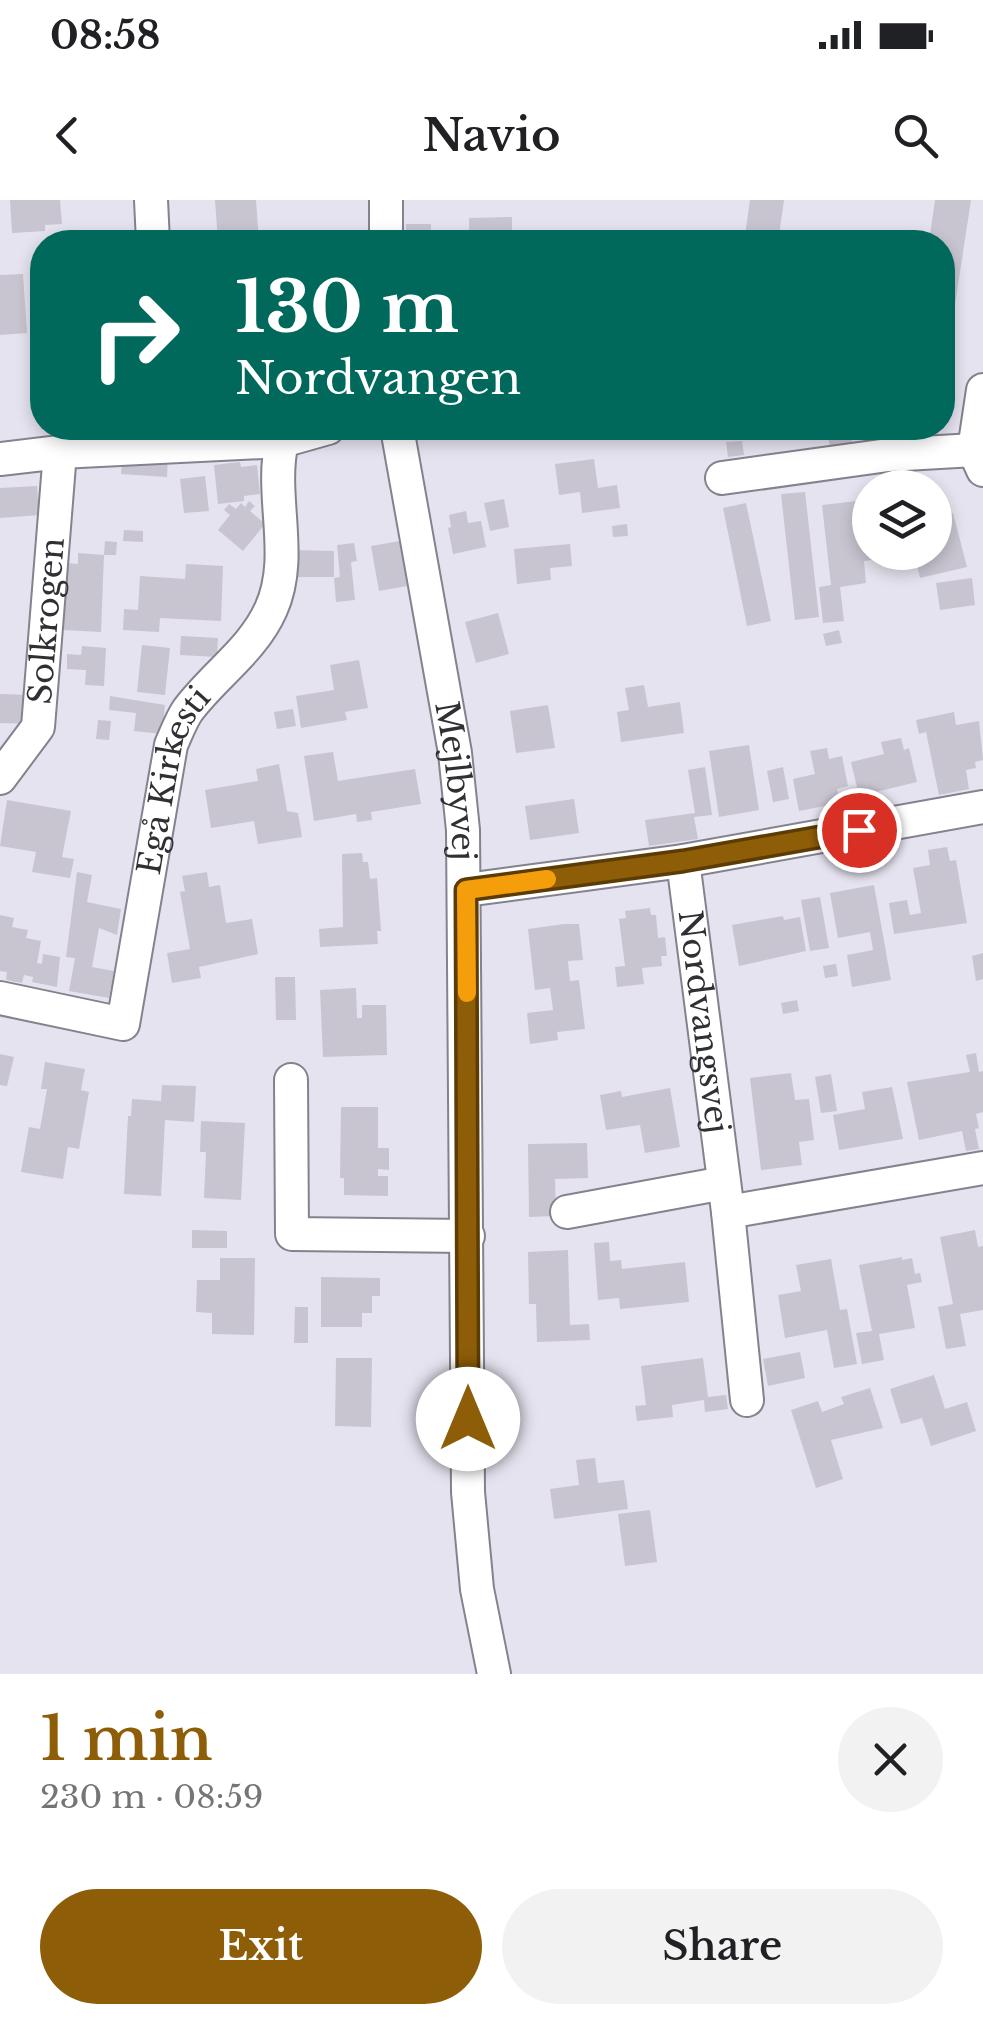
<!DOCTYPE html>
<html lang="en">
<head>
<meta charset="utf-8">
<style>
  :root { --surface:#fff; --page:#f2f2f2; --text:#202124; --muted:#757577; --accent:#8e5d08 }
  body { margin:0; font-family:"Libre Baskerville",serif; background:var(--page); color:var(--text); height:100vh; display:flex; flex-direction:column; font-size:38px; white-space:nowrap }
  * { box-sizing:border-box; margin:0 }
  p { font-size:32px; color:var(--muted) }
  .icon { flex:none; width:55px; height:55px; fill:none; stroke:currentColor; stroke-width:2; stroke-linecap:round; stroke-linejoin:round }
  .map { position:relative; height:1474px; overflow:hidden }
  .drawer { display:flex; flex-direction:column; background:var(--surface); flex:1 }
  .drawer>* { flex:none }
  .hud { position:absolute; left:30px; top:30px; width:925px; height:210px; border-radius:40px; box-shadow:0 5px 15px #0003; background:#00695c; color:#fff; overflow:hidden }
  .tools { position:absolute; left:852px; top:270px; display:grid; gap:20px }
  .tools a { display:grid; place-items:center; width:100px; height:100px; border-radius:50%; background:var(--surface); box-shadow:0 5px 15px #0003; font-size:50px }
  .pin { position:absolute; display:grid; place-items:center; width:85px; height:85px; color:#fff; margin:-42px; border:5px solid #fff; border-radius:50%; box-shadow:0 2px 10px #0007 }
  .me { position:absolute; width:110px; margin:-55px; rotate:0deg; stroke-linejoin:round; filter:drop-shadow(0 0 8px #0008) }
  .turn { display:flex; align-items:center; gap:35px; height:210px; padding:0 40px; font-size:45px }
  .turn .icon { width:130px; height:130px; stroke-width:2.5 }
  .turn b { display:block; font-size:70px; line-height:85px }
  .round { display:grid; place-items:center; flex:none; width:105px; height:105px; border-radius:52px; background:var(--page) }
  .overview { display:flex; align-items:center; justify-content:space-between; height:170px; padding:0 40px }
  h1 { font-size:60px; font-weight:600; line-height:75px; color:var(--accent) }
  .action { display:flex; gap:20px; margin-top:auto; padding:20px 40px }
  .action a { flex:1; height:115px; border-radius:60px; background:var(--accent); color:#fff; font-size:40px; font-weight:600; line-height:115px; text-align:center }
  .action a+a { background:var(--page); color:var(--text) }
  .status { display:flex; justify-content:space-between; align-items:center; height:70px; padding:0 50px; background:var(--surface); direction:ltr }
  .status svg { height:28px; fill:currentColor }
  header { display:flex; justify-content:space-between; align-items:center; height:130px; padding:0 40px; background:var(--surface); font-size:45px; font-weight:600 }
  .map>svg:first-child { display:block }
  .building { fill:#c8c5d1 }
  .lines { fill:none; stroke-linecap:round; stroke-linejoin:round }
  .minor-casing { stroke:#84828d; stroke-width:36 }
  .minor { stroke:#fff; stroke-width:32 }
  .route-casing { stroke:#5c3c05; stroke-width:25 }
  .route { stroke:#8e5d08; stroke-width:18 }
  .slow { stroke:#f59e0b; stroke-width:18 }
  .labels { text-anchor:middle; stroke-width:8; stroke-linejoin:round; paint-order:stroke }
  .street-label { font-size:32px; fill:#303034; stroke:#f1f0fc }
</style>
</head>
<body>
<div class="status"><b>08:58</b><svg viewBox="0 0 49 12"><path d="M0 12V9h3v3zM5 12V6h3v6zM10 12V3h3v9zM15 12V0h3v12zM26 1h20v11H26zM47 4h2v5h-2z"/></svg></div>
<header><svg class="icon" aria-label="back" viewBox="0 0 24 24"><path d="M15 5l-7 7 7 7"/></svg>Navio<svg class="icon" aria-label="search" viewBox="0 0 24 24"><circle cx="10" cy="10" r="6"/><path d="M15 15l6 6"/></svg></header>
<div class="map">
<svg width="983" height="1474" viewBox="0 0 983 1474">
  <rect width="100%" height="100%" fill="#e4e3ef"/>
  <path class="building" d="M10,0H60L62,24L45,25V31L12,33Z
    M215,0H256L259,42H218Z
    M750,0H784L778,42H744Z
    M935,0H971L945,170L942,42H929Z
    M512,17V42H469V18Z
    M406,24H431V42H406Z
    M213,33V42H169V36Z
    M616,34V42H581V35Z
    M23,74L27,133L0,135V75Z
    M850,228L853,246L830,249L827,229Z
    M742,241L744,255L728,257L726,242Z
    M123,252L168,255L167,277L121,274Z
    M594,259L598,288L617,285L620,308L582,313L580,292L559,295L555,264Z
    M240,262L241,267L257,265L260,294L244,296V301L218,304L214,265Z
    M205,276L209,311L184,313L180,279Z
    M37,286L39,315L0,318V288Z
    M805,292L819,417L795,420L781,294Z
    M504,299L509,327L490,331L484,303Z
    M249,301L255,306L250,311L265,324L243,351L218,330L230,315L224,310L229,304L236,309L241,303L245,307Z
    M857,301L861,334L869,333L872,360L864,361L866,383L840,387L844,421L823,423L819,387L831,385L822,305Z
    M746,303L771,421L747,426L723,308Z
    M466,311L468,323L481,321L486,347L453,354L448,328L451,327L449,315Z
    M953,313L967,367L920,378L914,352H935V317Z
    M627,324L628,336L613,337L612,326Z
    M124,330L143,331V342L123,341Z
    M105,341L117,342L116,355H104Z
    M400,341L407,386L379,391L371,346Z
    M354,343L357,361L351,362L355,400L336,402L334,378L340,377L337,345Z
    M570,344L572,366L550,368L551,380L517,384L514,349Z
    M291,350L334,351V377H291Z
    M78,353L104,355L101,432L62,430L66,363L78,364Z
    M186,364L223,366L221,421L160,418L159,432L123,430L124,409L138,410L140,376L185,379Z
    M972,378L975,405L940,410L936,383Z
    M498,413L509,454L476,463L465,422Z
    M839,430L842,443L826,446L823,434Z
    M181,436L218,438L217,457L180,455Z
    M142,445L170,448L165,495L137,492Z
    M82,446L106,448L104,486L85,485L86,470L67,469V454L81,455Z
    M359,460L368,508L345,512L347,520L301,528L296,496L334,490L330,465Z
    M644,485L648,507L680,502L684,533L621,542L617,512L629,510L625,488Z
    M0,494L32,495L31,524L0,523Z
    M110,496L165,505L162,534L134,531L136,513L109,510Z
    M548,505L555,548L516,553L510,511Z
    M293,509L296,526L277,529L274,512Z
    M954,512L956,525L979,521L983,560L975,562L976,568L966,570L969,589L939,595L926,532L919,534L916,520Z
    M98,520L111,521L109,540L96,539Z
    M901,538L904,550L909,548L917,582L859,596L851,562L884,554L881,542Z
    M749,545L759,610L719,617L709,551Z
    M827,548L829,559L842,556L848,586L837,589L840,603L799,611L793,579L815,574L810,551Z
    M333,552L338,581L415,569L421,604L371,612L372,620L357,622L356,614L314,621L304,556Z
    M279,564L287,611L298,613L302,637L258,644L254,621L211,628L205,590L258,581L256,569Z
    M705,567L712,615L694,617L698,639L649,646L645,620L695,613L688,570Z
    M783,567L789,599L773,602L767,571Z
    M574,599L579,633L530,640L525,606Z
    M7,600L71,611L62,657L74,659L70,678L32,672L36,652L0,646Z
    M947,647L950,661L956,660L967,723L894,734L889,703L907,700L910,715L921,713L913,668L930,665L928,650Z
    M362,653L363,662H368L370,679L377,678L381,731H377L378,744L320,747L319,729L343,727L342,654Z
    M77,672L92,675L87,702L121,709L117,735L99,728L92,767L114,771L109,798L69,791L75,758L66,757Z
    M207,672L209,687L220,685L226,723L252,719L258,754L199,767L201,778L172,783L167,753L190,749L180,692L185,691L182,676Z
    M874,685L891,780L852,787L847,755L873,750L870,732L838,738L830,693Z
    M820,697L829,748L810,751L801,700Z
    M650,708L651,715H656L658,738L665,737L667,756H661L662,766L642,768L644,784L617,787L615,767L625,766L619,719L626,718L625,711Z
    M0,715L14,718L12,727L28,730L26,738L41,741L37,763L42,764L43,754L60,757L57,787L32,782L33,777L24,775L22,783L6,780L7,772L0,771Z
    M783,716L784,720L800,717L806,751L739,766L732,725Z
    M564,724H579L583,760L568,761L570,781L579,780L585,829L557,832L558,840L530,844L527,813L553,810L550,788L535,790L528,729Z
    M983,753V779L976,781L972,756Z
    M836,764L838,776L825,778L823,766Z
    M275,777H295L296,820H276Z
    M356,788L357,818H362V805H386L387,855L323,857L320,790Z
    M797,800L799,811L783,814L781,803Z
    M976,853L979,872L983,871V912L976,914L979,928L975,929L979,949L966,951L962,931L919,940L907,882L970,872L966,855Z
    M0,854L14,857L7,886L0,885Z
    M45,862L85,869L81,890L89,892L79,949L68,947L63,979L21,972L29,927L40,929L47,889H41Z
    M791,873L795,900L809,899L814,940L799,942L802,965L761,970L750,878Z
    M831,874L837,911L821,913L815,877Z
    M162,885L196,886L194,922L165,920L161,996L124,994L128,916H131L132,899L161,901Z
    M892,887L903,939L839,950L833,915L865,909L862,892Z
    M670,888L680,947L645,953L640,925L606,930L600,895L621,891L622,897Z
    M341,907H378V948H389V970L378,969V976H388V996L344,995V978H340Z
    M201,921L245,923L241,1000L204,998L206,952H200Z
    M587,943L588,978L555,979L556,1016L529,1017L528,944Z
    M192,1030L227,1031V1048H192Z
    M975,1030L978,1047L983,1046V1110L960,1114L966,1146L946,1149L938,1107L953,1104L940,1037Z
    M609,1042L610,1061L621,1060L622,1069L685,1062L689,1102L620,1109L619,1098L598,1100L594,1043Z
    M568,1050L570,1125L589,1124L590,1140L537,1142L536,1104H529L528,1052Z
    M902,1057V1060L912,1058L915,1074L920,1073L922,1082L907,1085L915,1128L879,1134L884,1160L862,1164L856,1133L872,1131L859,1065Z
    M220,1058H255L254,1135L212,1134V1113L196,1112L197,1080H220Z
    M831,1059L840,1110L847,1109L857,1164L834,1168L827,1130L785,1138L778,1095L801,1091L796,1065Z
    M321,1077L380,1078V1096H372V1113H362V1127H321Z
    M295,1107H308V1143H294Z
    M800,1152L805,1178L768,1186L763,1159Z
    M336,1158H372L371,1227L335,1226Z
    M703,1158L708,1197L726,1195L728,1209L705,1212L704,1200L672,1205L673,1217L637,1221L635,1206L646,1205L641,1166Z
    M934,1175L945,1209L967,1202L976,1231L931,1246L922,1218L901,1224L890,1189Z
    M870,1188L883,1228L831,1240L843,1279L816,1288L791,1210L818,1201L822,1212L844,1204L841,1197Z
    M595,1258L598,1283L624,1280L628,1309L554,1319L550,1289L579,1285L576,1260Z
    M650,1310L657,1362L625,1366L618,1314Z"/>
  <g class="lines">
    <defs>
      <g id="minor">
        <path d="M151,0L153,42"/>
        <path d="M386,42V0"/>
        <path d="M983,190L974,250L983,270"/>
        <path id="s1" d="M397,228L455,553L463,630L468,1292L477,1389L494,1474"/>
        <path d="M0,259L60,252L282,241L328,228"/>
        <path d="M722,278L888,255L974,250"/>
        <path id="s2" d="M0,578L38,527L60,252"/>
        <path id="s3" d="M683,661L728,1012L747,1200"/>
        <path d="M466,690L683,661L983,607"/>
        <path id="s4" d="M0,798L123,824L171,545C176,534 181,520 188,510C214,475 253,450 271,409C295,356 269,296 282,241"/>
        <path d="M291,880L292,1034L468,1036"/>
        <path d="M567,1012L724,983"/>
        <path d="M728,1012L983,968"/>
      </g>
    </defs>
    <use href="#minor" class="minor-casing"/>
    <use href="#minor" class="minor"/>
  </g>
  <g class="lines">
    <defs>
      <path id="route" d="M468,1219L466,690L683,661L859,630"/>
    </defs>
    <use href="#route" class="route-casing"/>
    <use href="#route" class="route"/>
    <path class="slow" d="M467,793L466,690L547,679"/>
  </g>
  <g class="labels">
    <g class="street-label">
      <text dy="11" stroke="none"><textPath href="#s2" startOffset="170">Solkrogen</textPath></text>
      <text dy="11" stroke="none"><textPath href="#s1" startOffset="358">Mejlbyvej</textPath></text>
      <text dy="11" stroke="none"><textPath href="#s4" startOffset="375">Egå Kirkesti</textPath></text>
      <text dy="11" stroke="none"><textPath href="#s3" startOffset="162">Nordvangsvej</textPath></text>
    </g>
  </g>
</svg>
<div class="tools">
<a><svg class="icon" aria-label="layers" viewBox="0 0 24 24"><path d="M12 4l9 5-9 5-9-5zM3 14l9 5 9-5"/></svg></a>
</div>
<div class="pin" style="left:859px;top:630px;background:#d93025"><svg class="icon" aria-label="arrive" viewBox="0 0 24 24"><path d="M6 21V4h12l-3 4 3 4H6"/></svg></div>
<svg class="me" style="left:468px;top:1219px" viewBox="-20 -20 40 40"><circle r="19" fill="#fff"/><path d="M0-13L10 11 0 6-10 11z" fill="#8e5d08"/></svg>
<div class="hud">
<div class="turn"><svg class="icon" aria-label="right" viewBox="0 0 24 24"><path d="M7 20v-9h11M14 6l5 5-5 5"/></svg><div><b>130 m</b>Nordvangen</div></div>
</div>
</div>
<section class="drawer">
<div class="overview"><div><h1>1 min</h1><p>230 m · 08:59</p></div><a class="round"><svg class="icon" aria-label="close" viewBox="0 0 24 24"><path d="M6 6l12 12M18 6L6 18"/></svg></a></div>
<div class="action"><a>Exit</a><a>Share</a></div>
</section>
</body>
</html>
